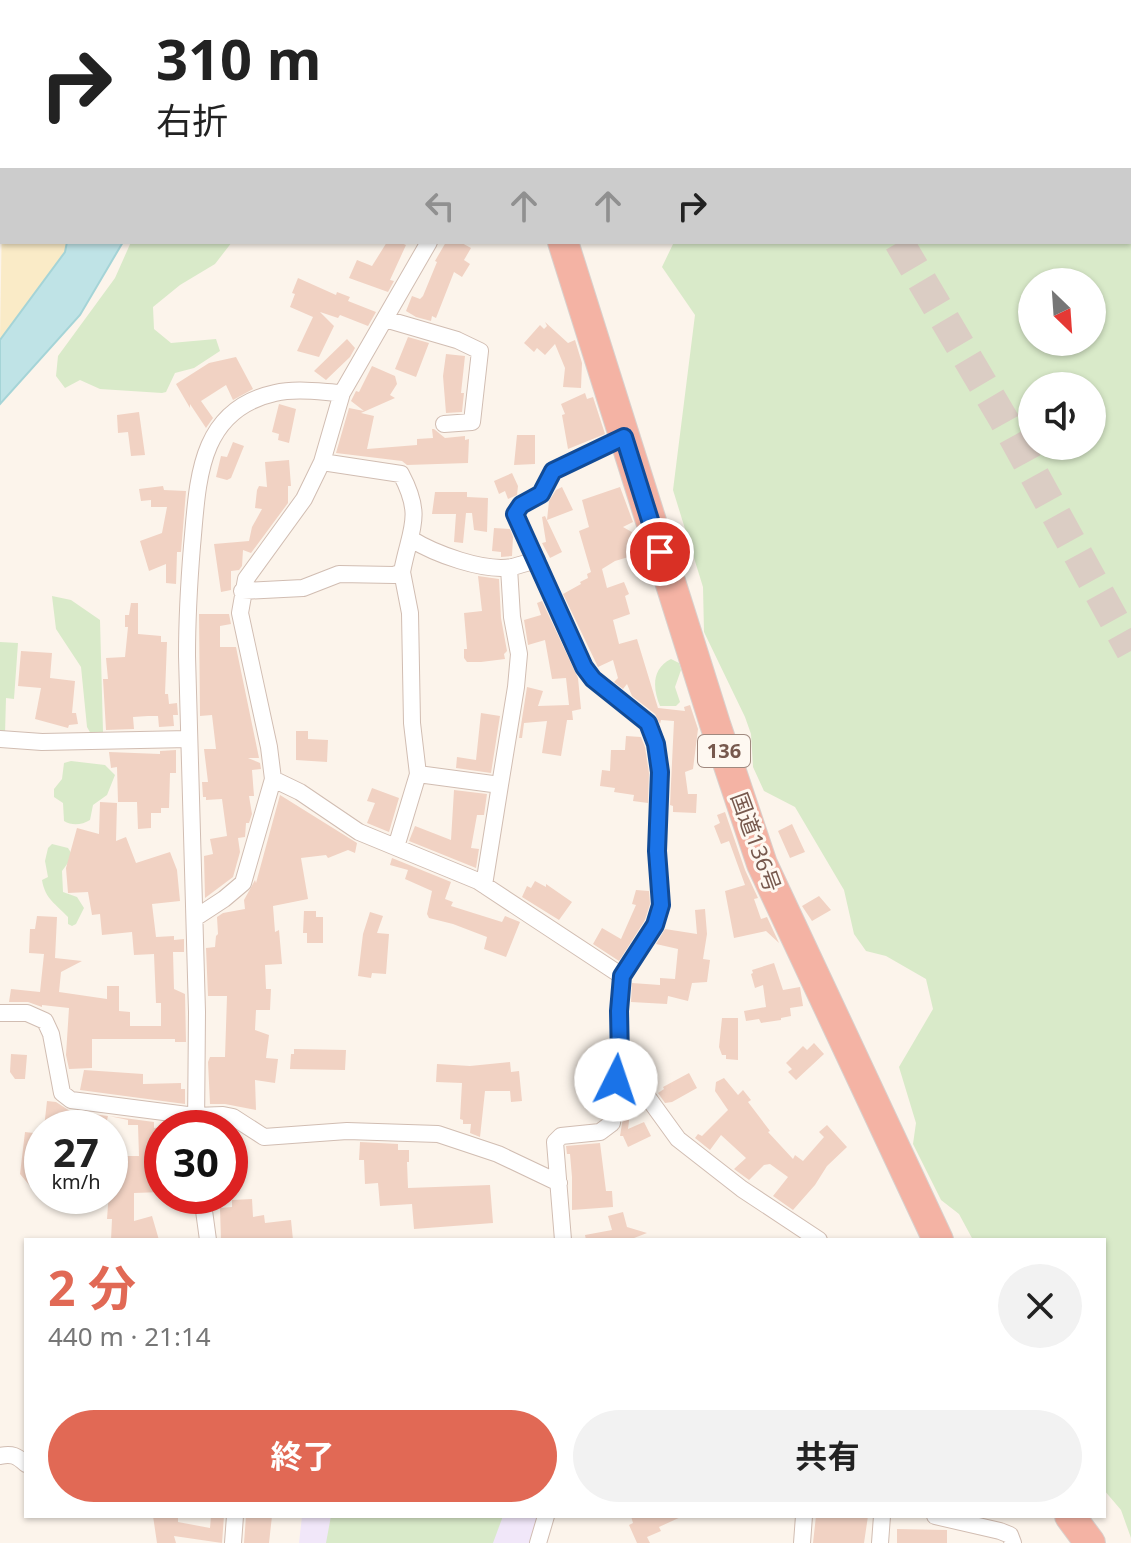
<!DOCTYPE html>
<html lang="ja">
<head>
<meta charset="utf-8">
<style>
  :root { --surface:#fff; --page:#f2f2f2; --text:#222; --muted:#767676; --accent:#e16955 }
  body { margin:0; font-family:"Noto Sans","Noto Sans JP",sans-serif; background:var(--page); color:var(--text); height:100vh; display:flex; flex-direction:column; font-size:30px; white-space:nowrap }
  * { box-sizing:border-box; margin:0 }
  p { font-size:26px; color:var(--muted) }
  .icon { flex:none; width:44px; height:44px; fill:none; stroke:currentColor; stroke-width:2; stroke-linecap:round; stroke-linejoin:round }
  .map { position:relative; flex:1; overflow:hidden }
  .sheet { position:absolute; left:24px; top:1238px; width:1082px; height:280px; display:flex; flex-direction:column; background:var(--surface); border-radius:0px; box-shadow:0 2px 6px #0004 }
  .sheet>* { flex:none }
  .banner { position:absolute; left:0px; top:0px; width:1132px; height:244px; box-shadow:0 2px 6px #0004; background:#fff; color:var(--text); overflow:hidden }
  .needle { width:52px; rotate:155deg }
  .controls { position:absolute; left:1018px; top:268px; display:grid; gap:16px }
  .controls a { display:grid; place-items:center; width:88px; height:88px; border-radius:50%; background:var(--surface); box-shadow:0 2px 6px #0004; font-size:40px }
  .speed { position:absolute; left:24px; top:1110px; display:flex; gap:16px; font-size:40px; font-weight:700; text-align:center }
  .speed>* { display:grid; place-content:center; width:104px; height:104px; border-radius:50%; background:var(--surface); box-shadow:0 2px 6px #0004; line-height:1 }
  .speed small { font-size:20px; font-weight:400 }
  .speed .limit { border:12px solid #d22; background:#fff; color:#111 }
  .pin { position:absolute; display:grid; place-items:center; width:68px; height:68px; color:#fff; margin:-34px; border:4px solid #fff; border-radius:50%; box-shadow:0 2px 8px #0007 }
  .me { position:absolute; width:88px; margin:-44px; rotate:4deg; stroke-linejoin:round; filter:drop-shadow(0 0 6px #0008) }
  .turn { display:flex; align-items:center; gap:28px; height:168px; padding:0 24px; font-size:36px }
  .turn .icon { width:104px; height:104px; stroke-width:2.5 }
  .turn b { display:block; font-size:56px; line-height:68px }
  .lanes { display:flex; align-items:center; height:76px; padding:0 24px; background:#0003; justify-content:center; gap:40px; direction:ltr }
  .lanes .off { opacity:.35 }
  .round { display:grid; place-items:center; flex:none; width:84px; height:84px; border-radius:42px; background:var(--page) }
  .overview { display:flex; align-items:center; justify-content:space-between; height:136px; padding:0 24px }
  h1 { font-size:48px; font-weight:700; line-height:60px; color:var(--accent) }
  .button { display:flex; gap:16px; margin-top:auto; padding:16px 24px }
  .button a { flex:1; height:92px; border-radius:48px; background:var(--accent); color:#fff; font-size:32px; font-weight:700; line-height:92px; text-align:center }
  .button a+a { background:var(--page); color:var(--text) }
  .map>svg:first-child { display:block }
  .education { fill:#f1e7f9 }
  .green { fill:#d9eac9; fill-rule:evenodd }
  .sand { fill:#faebc7 }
  .water { fill:#bfe3e6; stroke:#a5d4d7; stroke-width:2 }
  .building { fill:#f1d2c3 }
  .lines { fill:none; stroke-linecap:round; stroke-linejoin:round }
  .highway-tunnel { stroke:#dbcdc4; stroke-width:30; stroke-dasharray:30 15; stroke-linecap:butt }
  .street-casing { stroke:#d1bdb2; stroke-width:18 }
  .highway-casing { stroke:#d9d1cd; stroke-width:32 }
  .street { stroke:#fff; stroke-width:16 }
  .highway { stroke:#f4b3a4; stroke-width:30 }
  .route-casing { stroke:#114b97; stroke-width:20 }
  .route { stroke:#1a73e8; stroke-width:14 }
  .labels { text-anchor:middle; stroke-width:6; stroke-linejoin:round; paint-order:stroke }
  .shield { fill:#fef8f1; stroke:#a0897f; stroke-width:2 }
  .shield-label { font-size:20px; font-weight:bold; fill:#77594e }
  .street-label { font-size:22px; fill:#77594e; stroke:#fef8f1 }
</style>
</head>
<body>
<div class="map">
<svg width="1131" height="1543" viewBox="0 0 1131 1543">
  <rect width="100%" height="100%" fill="#fcf4eb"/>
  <path class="education" d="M302,1516H537L531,1543H299Z"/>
  <path class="green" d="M902,0H1131V1538L1121,1510L1104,1490V1240H973L959,1214L941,1200L913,1144L916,1123L899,1067L933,1009L926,979L886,956L866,951L854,934L844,890L795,807L764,791L753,767L751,734L745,717L704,632L703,587L673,490L695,315L662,267L674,242H1130V2H900ZM1092,282V342H1032V282ZM1092,386V446H1032V386Z
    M131,242H232L215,264L180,285L153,307L154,329L171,343L216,339L220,351L194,368L175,373L166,392L162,393L100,389L80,380L65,388L56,376L58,356L115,278Z
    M52,596L71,600L100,620L103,732L91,734L87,727L81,667L56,629Z
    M0,642L18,643L14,699L6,698L5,734H0Z
    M671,659L679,663L681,670L675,687L680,702L676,706H660C653,689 651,669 671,659Z
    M71,761L105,765L115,775L107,795L93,805L90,820C82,825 72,826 64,821L63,803L54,797V789L62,779L64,763Z
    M52,844L68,848L73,856L62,871L63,892L77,897L84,908L76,924L72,926L68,924V917C56,904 45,899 42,880L48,877L45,861L48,848Z
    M331,1516H503L493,1543H326Z"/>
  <path class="sand" d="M2,217V242H67L65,252L0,340Z"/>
  <path class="water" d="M67,242H123L80,315L0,404V340L65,252Z"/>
  <path class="building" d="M387,242H399L406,245L390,280L394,281L388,292L349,278L357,260L372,266Z
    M446,242H460L471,248L464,260L470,264L462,277L454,272L436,318L432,316L431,321L416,317L406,311L412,296L420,299L423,296L437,262L435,261Z
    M298,278L336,295L337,292L350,297L348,301L376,312L368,326L340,315L338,318L320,312L334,326L319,357L297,351L313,317L290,307L295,294L292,293Z
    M545,322L568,343L575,340L582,363L581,388L563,387L565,368L555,344L545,355L537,348L534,352L524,343L540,325L544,329L547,326Z
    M408,337L429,343L416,377L395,369Z
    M347,339L355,348L350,357L326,380L314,371Z
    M446,354L465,356L461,393H464L462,412L446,413L443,376Z
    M236,357L253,389L233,400L226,385L201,401L213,418L206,428L190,404V408L176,384L209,363Z
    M372,366L395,376L397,384L390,395L395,398L361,413L374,416L367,449L417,445V439L433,438L432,429H434L445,438L465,436V440L469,439L468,463L407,465L402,461L336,453L349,408L364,411L351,401L356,391L359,392Z
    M585,393L587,399L593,397L605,434L568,449L562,415L565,414L561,404Z
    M279,404L296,409L289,443L278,440L279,434L272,432Z
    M139,412L145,455L131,456L128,432L118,433L117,415Z
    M517,435H535V464L514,465Z
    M233,442L244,446L231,478L227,480L216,477L221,456L227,457Z
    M289,460L291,486H288V503L251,553L243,550L242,566L239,570L231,571V590L221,592L214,544L249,541L252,527L262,509L255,508L257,490L259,486L267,487L265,462Z
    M512,473L518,486L517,495L508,499L505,491L499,494L494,481Z
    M163,486L164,490L186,491L181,552H177L176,584L166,583V564L149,571L140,541L162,533L167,507H151V500L141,501L139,489Z
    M562,487L573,510L547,520L549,501L556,490Z
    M620,487L633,522L623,527L637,535L642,553L615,561L602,569L607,588L624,582L629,594L625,596L630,614L613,620L619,644L637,639L658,708L685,711L684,707L690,705L698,729L693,769L685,772L688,794H697L696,813L673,812V806L670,805L674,721L661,720L660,724L655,714L632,696L627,684L623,689L614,682L618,678L613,660L598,667L563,594L581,584L580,582L588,578L587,574L591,572L579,531L589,527L582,500Z
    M435,492H467V497L488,498L487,532L474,530L472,513H466L463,543L454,542L456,514H432Z
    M545,516L562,552L550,558L542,543L546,542L542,517Z
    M494,528L510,529L513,537L512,556L501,557V552L492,551Z
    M478,576L499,579L501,618L507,651L504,654L505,659L481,662H467L464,658V649H467L464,613L482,611Z
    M542,601L578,678L581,709L572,711L573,720H567L561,756L542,753L547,721L524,723L522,738H519L527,687L543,691L538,706L569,705L566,678L552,679L545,640L528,645L524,620L541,615L537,603Z
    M131,603H138V634L161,636V642H167L165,694H168L169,704L177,703L178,715H173L174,726L159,727L158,716H148L133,717L134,729L106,730L103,679H108L106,658L125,657L128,627H125V615H129Z
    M199,614H229L231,624L220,626V647H236L259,758H248L260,763L261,769L252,770L254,796H249L252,814L249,823H246L245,837L238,838L240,852L233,877L205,898L204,856L213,854L210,839L227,836L222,799L206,800V797H203L202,782H208L204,749H216L212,715L200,716Z
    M21,651L52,653L50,678L75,681L72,713H76L78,724L69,725L68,728L35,719L41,688L18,686Z
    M481,713L500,716L491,773L456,768L457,757L476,760Z
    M296,731H308V739L328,740L327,762L296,760Z
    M626,736L641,737L645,747L649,773L648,803L633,801L634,795L614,792L615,788L600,786L602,770L610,771L611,750H625Z
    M176,750V773H170L169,808H161V813H151V828L138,829L137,802H118L117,767L111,768L109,752L160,754V751Z
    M372,788L399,798L389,832L367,823L375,803L367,801Z
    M454,790L487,794L484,815H477L471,848L479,849L476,868L409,841L415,826L451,840Z
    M280,795L357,843L355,853L348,850L328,858L326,855L301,858L308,899L273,906L275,932L279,930L282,964L265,965L266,989H271L270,1010H256L255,1030L269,1035L266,1058L278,1059L275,1083L255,1080L256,1110L225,1104H210L208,1062L210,1057H225L227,996H208L206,948L215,947L216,936L218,934L217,917L223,913L245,909L244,900L255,880L256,883Z
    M100,802L117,803L116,841L126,837L136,863L170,852L177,870L180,901L152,904L156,937L174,936V940L184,939V952H173L174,989L185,994L186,1042H175V1039H92V1068L69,1069L66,1055L69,1008L42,1005V1007L28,1002H9L11,989L40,992L44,954L29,953L30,929H35L37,916L57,917L55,958L82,961L61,972L59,992L107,999V986H119V1011L130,1012V1026H161V1003H156L154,954L134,955L132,932L102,935L100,914L92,915L88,892L68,893L66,868L77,828L99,834Z
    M725,812L745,870L758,898L754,899L761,919L767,917L779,943L766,931L734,938L725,891L745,885L729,841L721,844L714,826L720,823L717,815Z
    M792,824L805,852L790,858L778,831Z
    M392,858L451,882L445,899L453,902L451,906L502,922L505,916L520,922L506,957L484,949L487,937L453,924L429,918L427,914L432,891L405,879L408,870L390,865Z
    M535,881L546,887V884L572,902L559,920L522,897L527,886L531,888Z
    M636,890L649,891L650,904L645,920L619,961L593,944L602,928L621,939L636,905L632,904Z
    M819,896L831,910L812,921L802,906Z
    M705,909L707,934L703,959L710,960L707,982L692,983L688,1001L668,996L667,1004L631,1002L632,983L660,985V978L675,979L678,949L656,944L665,929L697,934L695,910Z
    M304,911H316V917H323V943H307V933H303Z
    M370,912L383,916L377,933L389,934L386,974L372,973L371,978L358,976L363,934Z
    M774,963L783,990L800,987L803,1006L790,1008L791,1016L781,1018V1020L761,1023L759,1019L746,1021L744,1011L766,1007L763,985L755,988L751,974L753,973L752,970Z
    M722,1018H738V1060L726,1059V1055H722L719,1047Z
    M814,1043L824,1054L796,1080L788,1072L792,1069L786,1063L803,1046L807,1050Z
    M294,1049L346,1050L345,1070L290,1069L291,1054H294Z
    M11,1054L27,1055L25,1079H15L10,1072Z
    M510,1062L511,1072L519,1071L522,1101L511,1102L510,1091H485L480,1137L470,1133L471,1124H463V1120L460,1119L462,1083L436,1082L437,1064L470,1066Z
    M84,1070L143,1074V1084L181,1083V1089H185V1104L80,1090Z
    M689,1073L697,1088L672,1102L665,1103L658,1093L664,1089L663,1087Z
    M724,1078L738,1095L743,1090L751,1100L748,1102L770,1131L768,1132L793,1159L795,1155L803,1161L824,1137L819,1132L827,1125L847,1147L827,1166L815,1185L793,1210L773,1196L788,1177L770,1164L764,1165L749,1180L734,1169L746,1158L721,1135L710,1150L695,1138L698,1134L702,1136L728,1110L715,1091L716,1082Z
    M47,1101L56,1102L70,1111L108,1116L105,1128H44Z
    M625,1105H631L628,1129L644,1122L651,1136L628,1147L623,1136H620Z
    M109,1116L154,1122V1128L162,1127V1192L134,1193V1221L152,1216L159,1240H111L112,1219H107L110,1178H113L114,1167L127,1168L126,1156H139L138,1125H128V1120Z
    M25,1132L42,1134V1188L30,1186L20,1174Z
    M360,1142L398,1144V1150H409V1162H407L408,1188L490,1185L493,1223L414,1229L412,1204L380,1206L378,1183L365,1184L364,1160H359Z
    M600,1143L606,1191H612L613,1207L572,1210V1177L570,1154H567L566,1146Z
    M252,1199L253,1217L264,1215L265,1223L291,1220L293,1240H221L220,1208L232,1207V1200Z
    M623,1212L627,1227L647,1233L629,1240H586L585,1235L612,1230L608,1216Z
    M153,1516H178V1522L210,1528L211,1516H224L222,1543L174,1536L176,1543H157Z
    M246,1516H272L269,1543H244Z
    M631,1516H683L659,1527L661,1531L647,1537L650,1543H637L629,1525L633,1523Z
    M816,1516H868L864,1543H813Z
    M897,1529L947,1530V1543H897Z"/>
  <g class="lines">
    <path class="highway-tunnel" d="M899,242L1004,420L1131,651"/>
    <defs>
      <path id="street" d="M385,319L457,340L480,351L472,422L444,424
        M411,539C435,554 484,572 512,567C521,565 529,562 537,560
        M242,591L303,588L339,574L394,575L402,572C410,529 424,517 401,474L322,462
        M0,739L42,742L189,739
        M418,774L500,785L516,687L519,654L512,617L509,568
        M273,779L300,792L359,832L478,881L622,976
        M396,847L418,774L412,723L410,613L402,572
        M484,885L500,785
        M195,918L224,899L243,883L273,779L269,747L240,613L246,579L304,499L322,462L342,393L429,242
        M0,1013H27L45,1021L51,1034L62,1093L71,1100L195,1116L223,1115L233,1117L264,1137L347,1131L438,1134L498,1154L559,1183
        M620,1059L678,1139L742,1189L819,1240
        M196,1128L197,1012L187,656C187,619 189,583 192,546C198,483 197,410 275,393C296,388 321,392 342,393
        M202,1196L208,1240
        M563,1240L555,1142L561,1136L600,1132L612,1123L620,1059L619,1011L622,976L655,925L661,905L657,851L660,772L656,744L648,723L593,679L584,667L515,514L521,505L541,494L553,471L624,437
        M0,1456C12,1453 17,1456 26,1464
        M935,1516L1000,1531L1010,1535L1013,1543
        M233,1543L235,1516
        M538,1543L546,1516
        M802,1543L804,1516
        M880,1543L882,1516"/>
      <path id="highway" d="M512,0V2
        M748,0L749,2
        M563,242L715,724L762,864L938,1240
        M1070,1516L1090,1543"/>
    </defs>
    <use href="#street" class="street-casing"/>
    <use href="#highway" class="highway-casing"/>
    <use href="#street" class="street"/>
    <use href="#highway" class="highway"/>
  </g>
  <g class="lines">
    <defs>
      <path id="route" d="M616,1080L620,1059L619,1011L622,976L655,925L661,905L657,851L660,772L656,744L648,723L593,679L584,667L515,514L521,505L541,494L553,471L624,437L660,552"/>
    </defs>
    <use href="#route" class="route-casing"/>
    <use href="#route" class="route"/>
  </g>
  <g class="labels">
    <rect class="shield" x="698" y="735" width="52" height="32" rx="6"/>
    <g class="shield-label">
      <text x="724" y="758">136</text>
    </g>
    <g class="street-label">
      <text transform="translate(756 842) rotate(70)" y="8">国道136号</text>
    </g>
  </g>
</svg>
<div class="controls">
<a><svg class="needle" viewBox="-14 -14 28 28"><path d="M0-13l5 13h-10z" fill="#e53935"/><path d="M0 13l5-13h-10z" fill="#767676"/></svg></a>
<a><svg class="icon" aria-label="sound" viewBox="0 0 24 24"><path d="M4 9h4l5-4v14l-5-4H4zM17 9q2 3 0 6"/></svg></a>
</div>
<div class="speed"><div>27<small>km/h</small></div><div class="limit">30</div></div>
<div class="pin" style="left:660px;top:552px;background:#d93025"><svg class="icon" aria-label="arrive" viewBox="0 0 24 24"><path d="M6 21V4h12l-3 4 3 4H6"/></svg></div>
<svg class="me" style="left:616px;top:1080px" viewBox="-20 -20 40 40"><circle r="19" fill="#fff"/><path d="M0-13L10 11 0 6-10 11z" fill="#1a73e8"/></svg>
<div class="banner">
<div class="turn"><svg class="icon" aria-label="right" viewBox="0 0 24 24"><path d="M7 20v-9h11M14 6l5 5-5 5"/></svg><div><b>310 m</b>右折</div></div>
<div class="lanes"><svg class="icon off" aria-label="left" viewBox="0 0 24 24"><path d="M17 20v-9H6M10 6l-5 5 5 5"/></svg><svg class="icon off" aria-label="ahead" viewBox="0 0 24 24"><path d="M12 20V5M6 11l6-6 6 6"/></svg><svg class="icon off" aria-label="ahead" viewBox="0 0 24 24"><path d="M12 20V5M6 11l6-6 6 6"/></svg><svg class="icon" aria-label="right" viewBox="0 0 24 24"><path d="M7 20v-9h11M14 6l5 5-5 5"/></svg></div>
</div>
<section class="sheet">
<div class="overview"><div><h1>2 分</h1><p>440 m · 21:14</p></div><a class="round"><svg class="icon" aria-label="close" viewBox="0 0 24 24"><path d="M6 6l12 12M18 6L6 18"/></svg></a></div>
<div class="button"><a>終了</a><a>共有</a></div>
</section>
</div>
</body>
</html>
